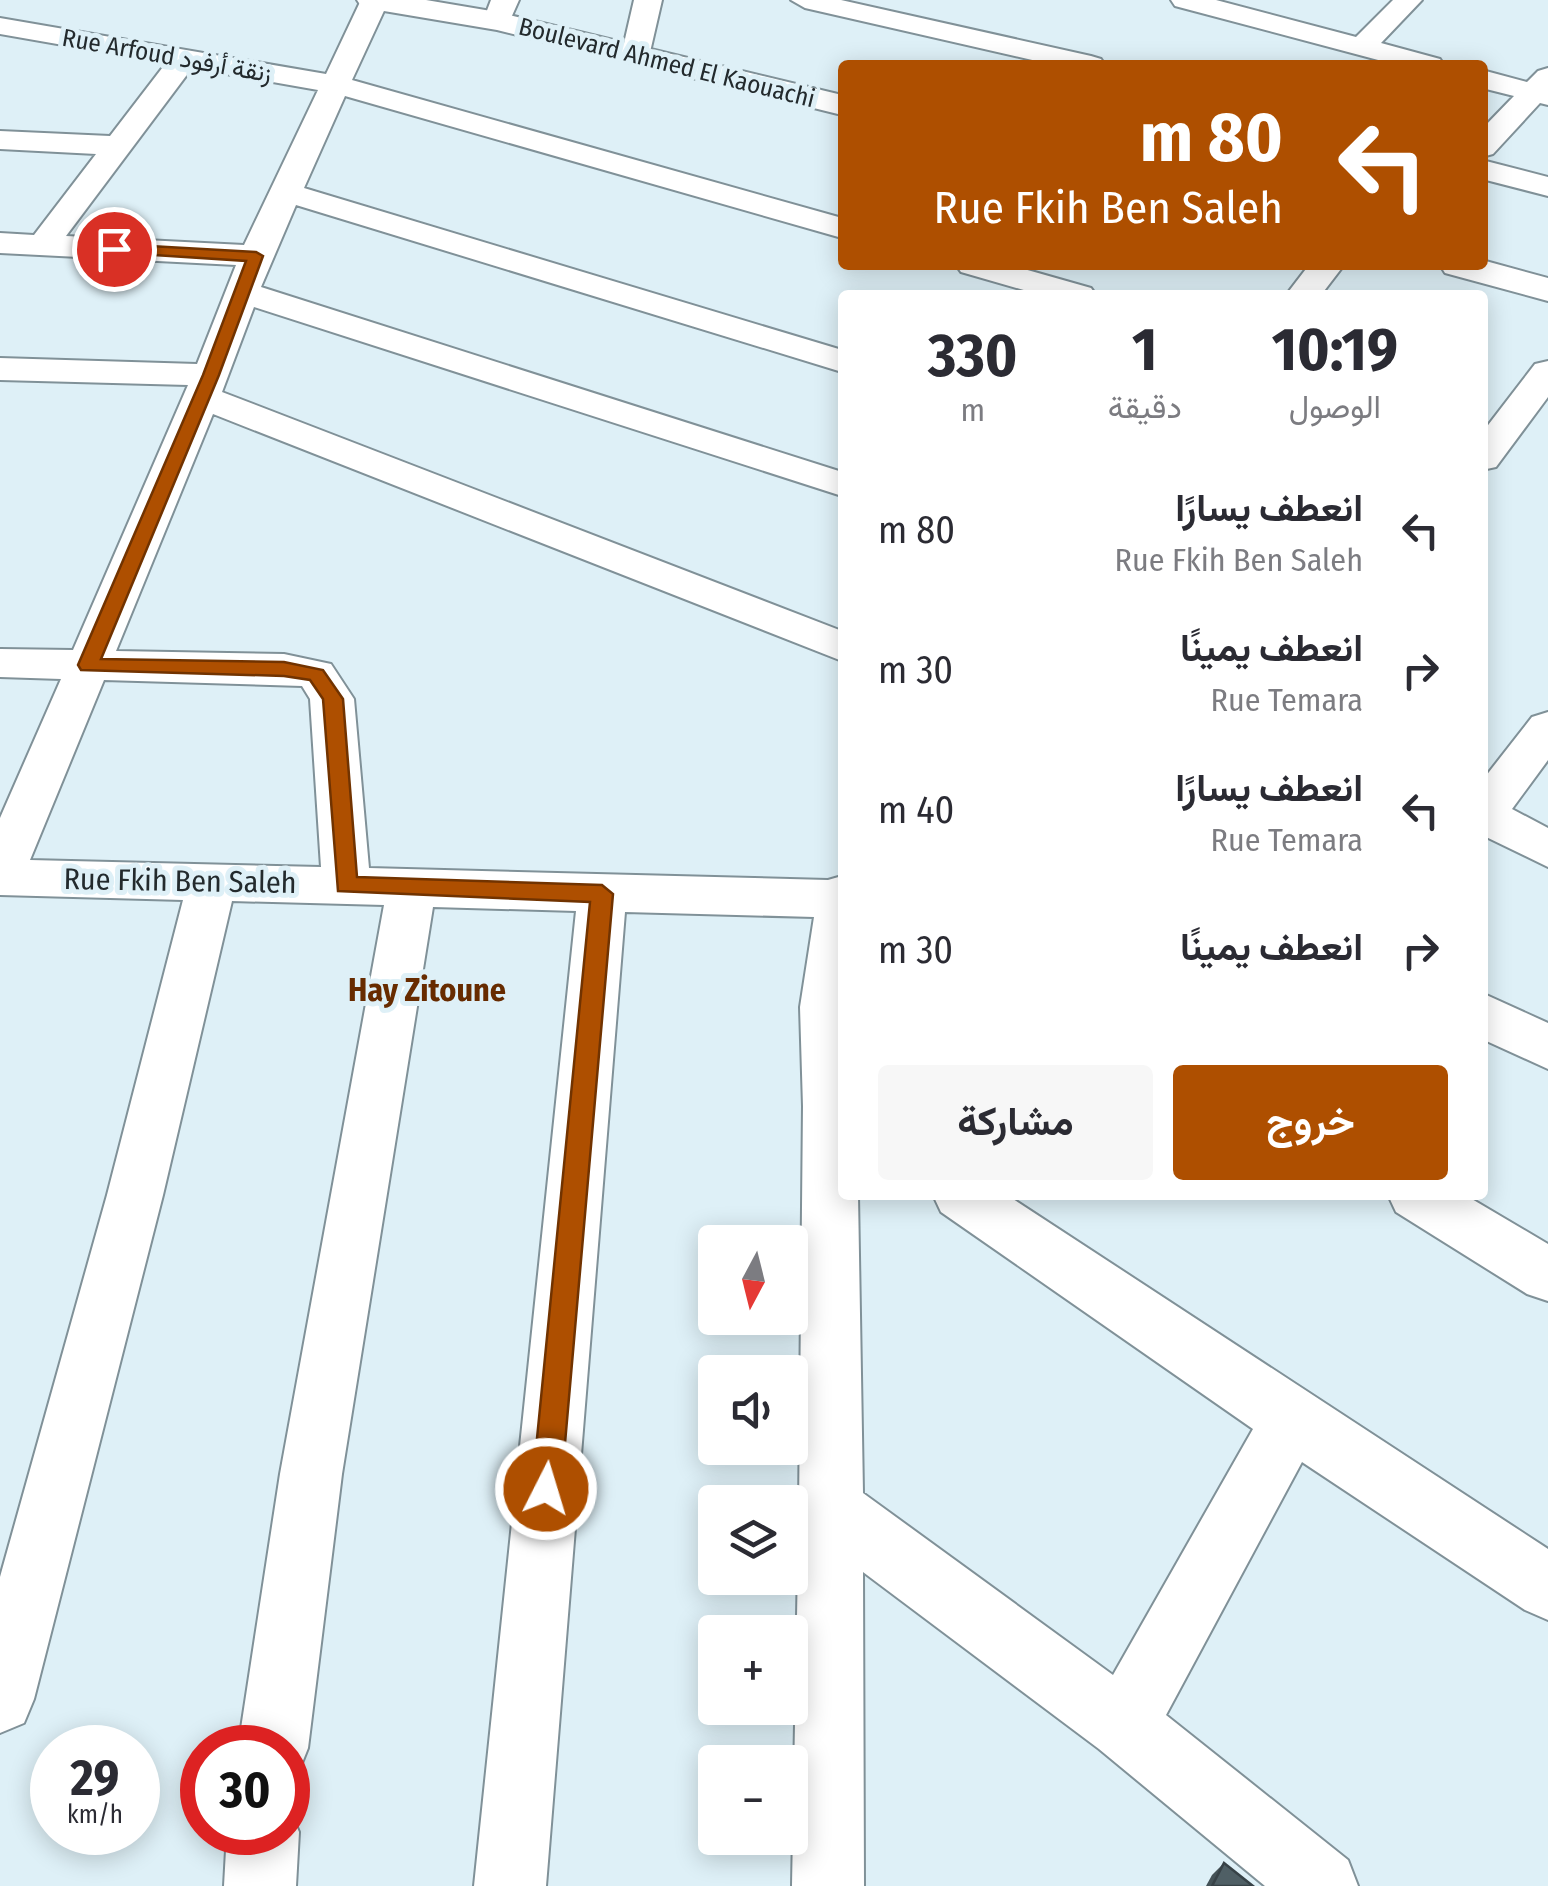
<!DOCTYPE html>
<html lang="ar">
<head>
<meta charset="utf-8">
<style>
  :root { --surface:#fff; --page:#f7f7f7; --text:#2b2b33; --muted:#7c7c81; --accent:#ae4f00 }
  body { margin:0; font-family:"Fira Sans Condensed",Vazirmatn,sans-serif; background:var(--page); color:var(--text); direction:rtl; height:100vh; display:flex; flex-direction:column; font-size:38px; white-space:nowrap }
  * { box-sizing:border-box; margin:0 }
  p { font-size:32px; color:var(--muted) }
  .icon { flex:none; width:55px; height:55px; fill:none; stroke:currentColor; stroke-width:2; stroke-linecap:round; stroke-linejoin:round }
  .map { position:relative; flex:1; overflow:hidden; direction:ltr }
  .side { position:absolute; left:838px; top:290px; width:650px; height:910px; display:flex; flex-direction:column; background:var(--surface); border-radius:10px; box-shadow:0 5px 25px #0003; direction:rtl }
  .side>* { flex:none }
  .hud { position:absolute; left:838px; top:60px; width:650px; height:210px; border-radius:10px; box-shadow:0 5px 25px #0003; direction:rtl; background:#ae4f00; color:#fff; overflow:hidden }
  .needle { width:65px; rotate:187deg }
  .tools { position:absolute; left:698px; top:1225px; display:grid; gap:20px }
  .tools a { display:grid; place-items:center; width:110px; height:110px; border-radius:10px; background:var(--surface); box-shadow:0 5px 25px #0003; font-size:50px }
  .speed { position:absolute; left:30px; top:1725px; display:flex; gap:20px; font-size:50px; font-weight:700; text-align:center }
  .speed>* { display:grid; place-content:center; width:130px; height:130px; border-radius:50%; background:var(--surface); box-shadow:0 5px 25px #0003; line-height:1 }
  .speed small { font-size:25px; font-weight:400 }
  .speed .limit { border:15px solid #d22; background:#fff; color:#111 }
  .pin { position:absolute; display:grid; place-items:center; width:85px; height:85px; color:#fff; margin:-42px; border:5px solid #fff; border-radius:50%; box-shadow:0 2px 10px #0007 }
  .me { position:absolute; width:110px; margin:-55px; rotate:5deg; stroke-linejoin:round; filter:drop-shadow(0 0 8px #0008) }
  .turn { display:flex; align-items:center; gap:35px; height:210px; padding:0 40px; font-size:45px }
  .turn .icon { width:130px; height:130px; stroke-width:2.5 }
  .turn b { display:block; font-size:70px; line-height:85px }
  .eta { display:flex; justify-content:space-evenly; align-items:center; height:170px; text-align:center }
  .eta b { font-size:60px; font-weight:700; line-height:70px }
  .cta { display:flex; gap:20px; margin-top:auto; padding:20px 40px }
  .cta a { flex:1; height:115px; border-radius:10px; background:var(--accent); color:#fff; font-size:40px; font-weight:700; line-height:115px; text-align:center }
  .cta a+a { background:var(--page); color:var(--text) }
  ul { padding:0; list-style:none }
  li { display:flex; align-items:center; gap:30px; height:140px; padding:0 40px }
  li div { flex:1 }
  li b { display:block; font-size:38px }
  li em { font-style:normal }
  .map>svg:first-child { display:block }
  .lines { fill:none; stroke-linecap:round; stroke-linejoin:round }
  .street-casing { stroke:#809198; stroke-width:4 }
  .secondary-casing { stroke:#809198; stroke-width:4 }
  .street { fill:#fff; fill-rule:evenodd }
  .secondary { fill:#fff; fill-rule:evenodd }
  .wall { fill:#445257 }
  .building { fill:#4f5f65; stroke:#374247; stroke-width:2.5 }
  .route { fill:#ae4f00; stroke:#713300; stroke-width:2.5 }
  .labels { text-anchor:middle; stroke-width:10; stroke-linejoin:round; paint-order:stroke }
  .far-street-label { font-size:25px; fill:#232a2d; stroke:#def0f7 }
  .street-label { font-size:30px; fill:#232a2d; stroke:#def0f7 }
  .neighbourhood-label { font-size:32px; font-weight:bold; fill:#672b00; stroke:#def0f7 }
</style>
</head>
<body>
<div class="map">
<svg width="1548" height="1886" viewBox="0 0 1548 1886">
  <rect width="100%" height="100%" fill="#def0f7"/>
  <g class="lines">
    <defs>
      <path id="street" d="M361,0H389L352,80L842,218V238L345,96L304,188L842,350V372L296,205L261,287L842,472V496L254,307L222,392L842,631V661L213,414L116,651L284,654L331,664L354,699L369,868L828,880L842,876V1195H858L863,1493L1113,1675L1253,1429L941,1212L933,1195H1007L1548,1549V1620L1525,1610L1302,1462L1166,1715L1348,1860L1358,1886H1265L1099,1749L863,1572L864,1886H792L799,1509L803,1106L800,1007L814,917L625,912L546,1886H474L576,911L433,907L342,1474L308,1748L298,1773L288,1777V1748H238L280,1474L384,905L232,901L163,1195L34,1699L24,1723L0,1733V1577L107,1195L183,900L0,895V818L61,679L0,677V649L73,650L188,385L0,380V358L197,364L236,265L0,253V233L34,235L96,154L0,149V131L110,136L166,63L0,34V18L326,74ZM192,68L318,90L244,245L66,236ZM104,680L302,686L310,699L321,867L30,860Z
        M491,0H519L507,27H487L483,21Z
        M634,0H662L650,52L646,58H626L622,52Z
        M791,0H841L1091,56L1101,59L1105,65H1054L805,8Z
        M1171,0H1216L1356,37L1393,0H1422L1381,43L1440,59L1444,65H1397L1175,6Z
        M1548,68V105L1540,103L1493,154L1482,157V129L1514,96L1482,88V70L1527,82L1538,71Z
        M1482,160L1548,177V196L1482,179Z
        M956,265H1010L1091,288L1096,295H1041L961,272Z
        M1309,265H1344L1321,295H1286Z
        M1548,361V397L1496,467L1482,470V433L1535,364Z
        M1548,712V760L1512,809L1548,828V867L1482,835V781L1532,717Z
        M1482,993L1548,1023V1069L1482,1039Z
        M1388,1195H1465L1548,1244V1301L1527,1294L1396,1212Z
        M288,1806L299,1832L296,1886H224L227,1832H288Z"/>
      <path id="secondary" d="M357,0H426L497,12L842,95V115L497,30L372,9L361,6Z
        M1482,260L1548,278V301L1445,273L1440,265H1482Z"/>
    </defs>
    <use href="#street" class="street-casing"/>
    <use href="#secondary" class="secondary-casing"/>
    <use href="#street" class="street"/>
    <use href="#secondary" class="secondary"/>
  </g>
  <path class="wall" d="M1224,1863L1253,1886H1206L1212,1875Z"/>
  <path class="building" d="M1224,1863L1253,1886H1212Z"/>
  <path class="route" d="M114,244L256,252L263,256L219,375L101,659L284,662L323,670L343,699L357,877L602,885L613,894L561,1489L557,1499L546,1503L536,1499L532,1489L590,902L338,891L323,699L310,680L284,676L81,670L78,665L203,375L246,261L108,252L106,249Z"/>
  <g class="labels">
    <g class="far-street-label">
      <text transform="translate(167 55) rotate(10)" y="9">Rue Arfoud زنقة أرفود</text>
      <text transform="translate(667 62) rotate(14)" y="9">Boulevard Ahmed El Kaouachi</text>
    </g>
    <g class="street-label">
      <text transform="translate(180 881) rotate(1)" y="10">Rue Fkih Ben Saleh</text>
    </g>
    <g class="neighbourhood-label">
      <text x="427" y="1001">Hay Zitoune</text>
    </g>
  </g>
</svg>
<div class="tools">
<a><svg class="needle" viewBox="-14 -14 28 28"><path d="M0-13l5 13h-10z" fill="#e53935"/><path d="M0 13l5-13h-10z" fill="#7c7c81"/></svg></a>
<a><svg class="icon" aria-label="sound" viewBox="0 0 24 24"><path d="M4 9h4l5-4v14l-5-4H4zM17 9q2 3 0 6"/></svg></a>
<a><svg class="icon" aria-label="layers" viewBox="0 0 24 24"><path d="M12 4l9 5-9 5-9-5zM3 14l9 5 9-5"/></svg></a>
<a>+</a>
<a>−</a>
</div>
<div class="speed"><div>29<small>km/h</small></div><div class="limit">30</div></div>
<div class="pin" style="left:114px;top:249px;background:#d93025"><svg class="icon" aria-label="arrive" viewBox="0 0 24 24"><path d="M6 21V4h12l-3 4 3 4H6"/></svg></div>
<svg class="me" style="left:546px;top:1489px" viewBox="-20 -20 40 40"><circle r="17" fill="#ae4f00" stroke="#fff" stroke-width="3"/><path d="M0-11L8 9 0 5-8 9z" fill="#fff"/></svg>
<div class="hud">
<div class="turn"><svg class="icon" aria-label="left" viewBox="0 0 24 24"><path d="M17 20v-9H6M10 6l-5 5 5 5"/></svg><div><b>80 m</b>Rue Fkih Ben Saleh</div></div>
</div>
<section class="side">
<div class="eta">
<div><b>10:19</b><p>الوصول</p></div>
<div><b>1</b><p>دقيقة</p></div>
<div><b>330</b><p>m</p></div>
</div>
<ul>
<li><svg class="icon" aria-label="left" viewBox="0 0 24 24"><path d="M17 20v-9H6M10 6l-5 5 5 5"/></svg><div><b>انعطف يسارًا</b><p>Rue Fkih Ben Saleh</p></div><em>80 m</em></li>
<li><svg class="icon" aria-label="right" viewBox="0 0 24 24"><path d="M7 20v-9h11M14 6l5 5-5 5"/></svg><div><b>انعطف يمينًا</b><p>Rue Temara</p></div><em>30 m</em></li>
<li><svg class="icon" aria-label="left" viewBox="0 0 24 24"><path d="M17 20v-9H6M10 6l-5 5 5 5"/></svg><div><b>انعطف يسارًا</b><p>Rue Temara</p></div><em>40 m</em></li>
<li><svg class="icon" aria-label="right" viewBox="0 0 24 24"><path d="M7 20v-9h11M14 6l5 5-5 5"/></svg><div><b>انعطف يمينًا</b></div><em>30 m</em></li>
</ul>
<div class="cta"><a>خروج</a><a>مشاركة</a></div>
</section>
</div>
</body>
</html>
